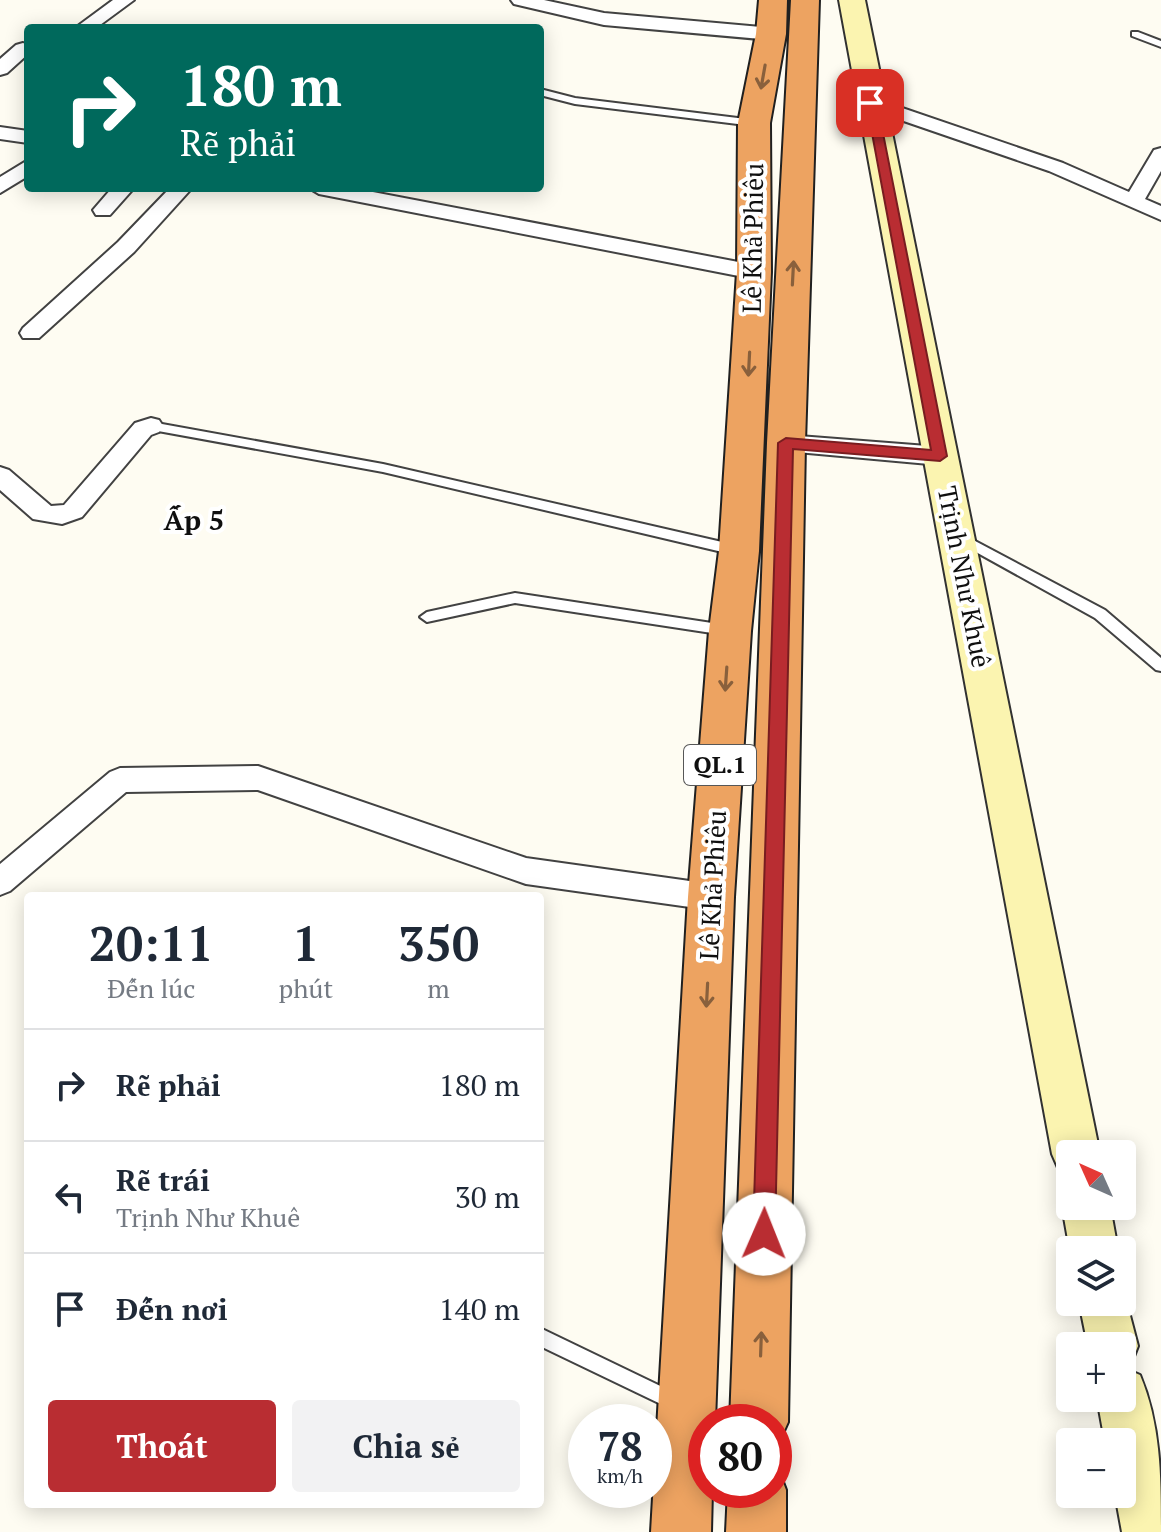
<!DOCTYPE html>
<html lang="vi">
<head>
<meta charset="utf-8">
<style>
  :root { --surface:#fff; --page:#f2f2f3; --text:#1f2937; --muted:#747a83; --line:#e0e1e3; --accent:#b92d32 }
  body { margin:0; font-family:"PT Serif",serif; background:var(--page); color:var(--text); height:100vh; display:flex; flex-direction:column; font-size:30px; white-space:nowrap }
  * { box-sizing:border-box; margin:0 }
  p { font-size:26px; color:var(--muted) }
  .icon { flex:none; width:44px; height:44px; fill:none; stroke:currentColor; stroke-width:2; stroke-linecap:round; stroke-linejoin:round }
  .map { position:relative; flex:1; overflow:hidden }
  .side { position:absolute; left:24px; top:892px; width:520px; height:616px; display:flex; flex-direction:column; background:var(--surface); border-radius:8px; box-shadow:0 4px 20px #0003 }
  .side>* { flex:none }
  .top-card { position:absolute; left:24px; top:24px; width:520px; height:168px; border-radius:8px; box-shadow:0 4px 20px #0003; background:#00695c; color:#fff; overflow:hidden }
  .needle { width:52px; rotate:315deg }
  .fabs { position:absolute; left:1056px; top:1140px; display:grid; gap:16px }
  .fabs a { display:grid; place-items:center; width:80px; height:80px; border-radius:8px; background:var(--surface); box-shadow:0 4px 20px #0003; font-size:40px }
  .speed { position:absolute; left:568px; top:1404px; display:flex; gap:16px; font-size:40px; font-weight:700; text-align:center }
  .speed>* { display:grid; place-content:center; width:104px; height:104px; border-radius:50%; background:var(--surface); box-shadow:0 4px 20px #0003; line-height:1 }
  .speed small { font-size:20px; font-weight:400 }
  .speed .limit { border:12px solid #d22; background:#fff; color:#111 }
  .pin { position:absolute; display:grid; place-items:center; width:68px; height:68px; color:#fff; margin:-34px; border-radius:16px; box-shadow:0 4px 12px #0006 }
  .me { position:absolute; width:88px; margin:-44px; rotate:1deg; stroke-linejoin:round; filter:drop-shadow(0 0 6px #0008) }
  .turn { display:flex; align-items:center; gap:28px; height:168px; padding:0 24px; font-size:36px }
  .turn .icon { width:104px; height:104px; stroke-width:2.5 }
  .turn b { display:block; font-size:56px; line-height:68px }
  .eta { display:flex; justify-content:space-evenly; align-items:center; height:136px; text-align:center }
  .eta b { font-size:48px; font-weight:800; line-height:56px }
  .action { display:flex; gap:16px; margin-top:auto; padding:16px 24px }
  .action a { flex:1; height:92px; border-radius:8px; background:var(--accent); color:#fff; font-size:32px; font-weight:800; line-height:92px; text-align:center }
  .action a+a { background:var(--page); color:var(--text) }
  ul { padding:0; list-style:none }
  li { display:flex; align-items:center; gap:24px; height:112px; padding:0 24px; border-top:2px solid var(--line) }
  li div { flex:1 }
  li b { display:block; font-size:30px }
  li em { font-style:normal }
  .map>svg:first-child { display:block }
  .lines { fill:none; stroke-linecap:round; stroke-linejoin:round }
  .lane-casing { stroke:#424242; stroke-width:4 }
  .street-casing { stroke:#424242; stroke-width:4 }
  .secondary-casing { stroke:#313131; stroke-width:4 }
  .highway-casing { stroke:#202020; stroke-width:4 }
  .lane { fill:#fff; fill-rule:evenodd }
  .street { fill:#fff; fill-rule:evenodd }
  .secondary { fill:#fbf4b0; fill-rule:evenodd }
  .highway { fill:#eda361; fill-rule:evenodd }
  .oneway { stroke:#89603c }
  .route { fill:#b92d32; stroke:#781d20; stroke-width:2 }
  .labels { text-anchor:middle; stroke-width:8; stroke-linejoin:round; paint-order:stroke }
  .shield { fill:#fff; stroke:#575757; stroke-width:2 }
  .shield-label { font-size:24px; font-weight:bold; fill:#0f0f0f }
  .street-label { font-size:26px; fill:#0f0f0f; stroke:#fff }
  .neighbourhood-label { font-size:28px; font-weight:bold; fill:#0f0f0f; stroke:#fff }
</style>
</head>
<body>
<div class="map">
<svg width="1161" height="1532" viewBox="0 0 1161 1532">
  <rect width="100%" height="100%" fill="#fefcf2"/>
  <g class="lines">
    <defs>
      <path id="lane" d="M1132,32H1138L1161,41V47L1132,36Z
        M540,89L575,98L754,120L759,123L754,126L575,104L540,95Z
        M151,422L383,464L735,545L741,550L735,555L383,472L147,429V423Z
        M960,533L1105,610L1161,658V671L1156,670L1095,618L956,541L954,538L956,535Z
        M515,593L725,625L732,630L725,635L515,603L427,622L420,617L427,612Z
        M540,1328L679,1395L682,1401L679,1407L673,1410L667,1407L540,1346Z"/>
      <path id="street" d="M113,0H134L96,28H75Z
        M511,0H544L604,13L771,28L780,34L771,40L604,25L514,4Z
        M23,43L28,45V54L7,73L0,75V59L16,45Z
        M870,97L1063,163L1129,192L1154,150L1161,148V171L1145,199L1161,206V220L1049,171L863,107L860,103L863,99Z
        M0,127L28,131V143L0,139Z
        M28,160V176L0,193V177Z
        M112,188H134L110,215H96L93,210Z
        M170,188H192L134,252L39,338H23L20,333L23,328L118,242Z
        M309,188H352L754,265L762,267L765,272L762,277L754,279L319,194Z
        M151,418L159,420L163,426L159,432L151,435L82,517L62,524L33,519L0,490V467L9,470L51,506L64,505L135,423Z
        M786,435L940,447L948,450L952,456L948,462L940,465L786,451L778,449L774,443L778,437Z
        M258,766L526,858L711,884L721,888L726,897L721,906L711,910L526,884L258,790L126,792L10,891L0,895V864L110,772L120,768Z"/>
      <path id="secondary" d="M839,0H865L1100,1154H1070V1175L1059,1170L1052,1154Z
        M1070,1189V1206H1110L1118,1250L1070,1251L1062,1206Z
        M1122,1285L1138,1346L1131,1364L1122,1367L1140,1375C1161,1425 1161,1478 1161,1532H1122L1115,1494H1122V1442H1105L1097,1398H1122V1346H1088L1079,1302H1122Z"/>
      <path id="highway" d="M759,0H787L786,34L770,123L771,272L759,551L751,631L734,897L715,1422H706V1490H712L711,1532H651L688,897L709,631L719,551L737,272L738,123L756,34Z
        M791,0H819L805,443L788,1422L779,1442L774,1444V1422H730L767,443Z
        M774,1468L778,1469L786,1490V1532H726L728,1490H774Z"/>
    </defs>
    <use href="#lane" class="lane-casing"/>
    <use href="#street" class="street-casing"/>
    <use href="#secondary" class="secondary-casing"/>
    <use href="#highway" class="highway-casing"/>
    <use href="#lane" class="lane"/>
    <use href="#street" class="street"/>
    <use href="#secondary" class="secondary"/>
    <use href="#highway" class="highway"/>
  </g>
  <defs><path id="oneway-shaft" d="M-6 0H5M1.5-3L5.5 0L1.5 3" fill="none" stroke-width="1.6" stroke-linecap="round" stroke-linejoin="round" transform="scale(2)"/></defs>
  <g class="oneway">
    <use href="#oneway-shaft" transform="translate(763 77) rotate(100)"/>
    <use href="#oneway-shaft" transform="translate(793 273) rotate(-87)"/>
    <use href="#oneway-shaft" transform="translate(749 364) rotate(93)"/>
    <use href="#oneway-shaft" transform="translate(726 679) rotate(94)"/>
    <use href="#oneway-shaft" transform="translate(707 995) rotate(93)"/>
    <use href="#oneway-shaft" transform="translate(761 1344) rotate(-88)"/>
  </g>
  <path class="route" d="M866,101L877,103L947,456L940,461L793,449L775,1234L772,1242L764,1245L756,1242L753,1234L778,443L786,438L931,450Z"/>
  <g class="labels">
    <rect class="shield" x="684" y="745" width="72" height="40" rx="6"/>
    <g class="shield-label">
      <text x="720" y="773">QL.1</text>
    </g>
    <g class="street-label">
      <text transform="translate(753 238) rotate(-89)" y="9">Lê Khả Phiêu</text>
      <text transform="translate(964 577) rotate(79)" y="9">Trịnh Như Khuê</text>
      <text transform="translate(713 885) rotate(-87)" y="9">Lê Khả Phiêu</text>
    </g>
    <g class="neighbourhood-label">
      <text x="194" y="530">Ấp 5</text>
    </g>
  </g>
</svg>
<div class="fabs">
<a><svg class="needle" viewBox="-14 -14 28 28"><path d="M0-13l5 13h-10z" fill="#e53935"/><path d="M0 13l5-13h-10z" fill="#747a83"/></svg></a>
<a><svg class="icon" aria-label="layers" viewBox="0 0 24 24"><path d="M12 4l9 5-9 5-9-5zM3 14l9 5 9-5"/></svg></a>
<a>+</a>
<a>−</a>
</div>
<div class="speed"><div>78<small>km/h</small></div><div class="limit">80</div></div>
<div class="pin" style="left:870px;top:103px;background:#d93025"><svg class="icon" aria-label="arrive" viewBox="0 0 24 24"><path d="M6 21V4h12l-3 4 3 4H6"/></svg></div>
<svg class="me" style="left:764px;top:1234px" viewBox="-20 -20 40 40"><circle r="19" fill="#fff"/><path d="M0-13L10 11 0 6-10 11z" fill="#b92d32"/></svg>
<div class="top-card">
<div class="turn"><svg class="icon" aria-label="right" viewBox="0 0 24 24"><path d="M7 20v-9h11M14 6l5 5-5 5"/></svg><div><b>180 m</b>Rẽ phải</div></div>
</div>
<section class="side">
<div class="eta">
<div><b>20:11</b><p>Đến lúc</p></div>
<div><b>1</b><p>phút</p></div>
<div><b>350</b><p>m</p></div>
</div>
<ul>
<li><svg class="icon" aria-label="right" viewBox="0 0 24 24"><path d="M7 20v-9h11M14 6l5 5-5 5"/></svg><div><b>Rẽ phải</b></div><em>180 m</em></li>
<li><svg class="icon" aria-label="left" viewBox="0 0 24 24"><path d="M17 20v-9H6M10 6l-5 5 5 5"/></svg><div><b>Rẽ trái</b><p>Trịnh Như Khuê</p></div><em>30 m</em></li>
<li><svg class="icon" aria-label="arrive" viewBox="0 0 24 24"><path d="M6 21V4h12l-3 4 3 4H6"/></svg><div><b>Đến nơi</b></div><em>140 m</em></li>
</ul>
<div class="action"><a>Thoát</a><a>Chia sẻ</a></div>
</section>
</div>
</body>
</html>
